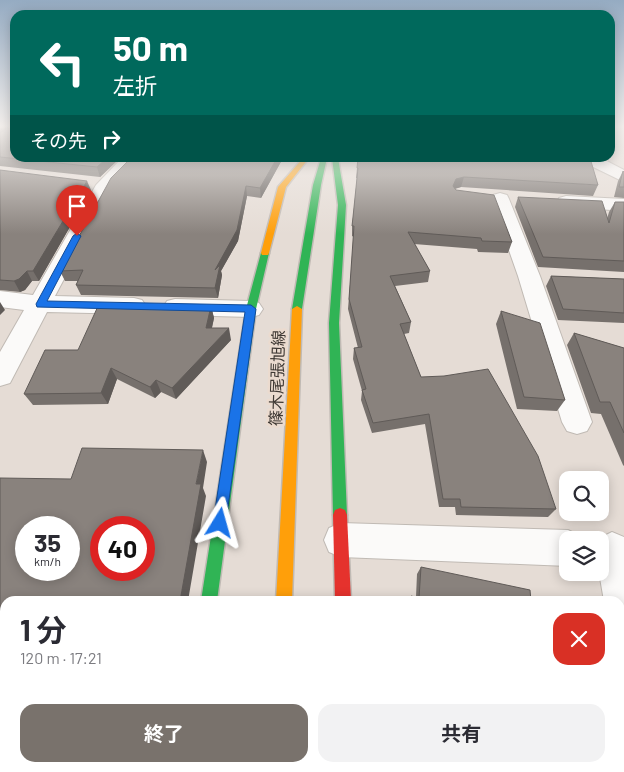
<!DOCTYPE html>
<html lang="ja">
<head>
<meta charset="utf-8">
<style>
  :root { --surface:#fff; --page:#f2f2f3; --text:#2b2b33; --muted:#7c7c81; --accent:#79726c }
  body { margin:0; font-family:Barlow,"Noto Sans JP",sans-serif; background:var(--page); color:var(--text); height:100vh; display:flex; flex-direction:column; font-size:19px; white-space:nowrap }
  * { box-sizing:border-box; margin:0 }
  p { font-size:16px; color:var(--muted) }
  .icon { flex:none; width:28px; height:28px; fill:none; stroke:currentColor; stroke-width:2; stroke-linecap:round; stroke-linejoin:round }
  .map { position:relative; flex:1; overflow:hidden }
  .side { position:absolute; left:0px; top:596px; width:625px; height:176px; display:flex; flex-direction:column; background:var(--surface); border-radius:15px 15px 0 0; box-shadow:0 2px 12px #0003 }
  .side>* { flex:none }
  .guide { position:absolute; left:10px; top:10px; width:605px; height:152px; border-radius:15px; box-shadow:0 2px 12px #0003; background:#00695c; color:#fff; overflow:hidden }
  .tools { position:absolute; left:559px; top:471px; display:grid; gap:10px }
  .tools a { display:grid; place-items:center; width:50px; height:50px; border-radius:10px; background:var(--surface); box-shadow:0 2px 12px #0003; font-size:25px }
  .speed { position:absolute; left:15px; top:516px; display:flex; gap:10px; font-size:25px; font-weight:700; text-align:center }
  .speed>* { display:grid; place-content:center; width:65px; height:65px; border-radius:50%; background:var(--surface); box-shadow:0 2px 12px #0003; line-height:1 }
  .speed small { font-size:12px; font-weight:400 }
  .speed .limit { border:8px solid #d22; background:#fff; color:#111 }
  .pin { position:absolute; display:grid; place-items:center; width:42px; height:42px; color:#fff; margin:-51px -21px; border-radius:50% 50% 50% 0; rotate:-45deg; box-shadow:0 0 5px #0007 }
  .pin .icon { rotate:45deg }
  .me { position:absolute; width:55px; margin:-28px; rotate:8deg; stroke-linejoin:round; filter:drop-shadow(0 0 4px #0008) }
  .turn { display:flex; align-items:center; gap:18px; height:105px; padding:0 20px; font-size:22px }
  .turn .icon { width:65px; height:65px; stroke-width:2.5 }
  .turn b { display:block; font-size:35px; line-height:42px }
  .then { display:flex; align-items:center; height:48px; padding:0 20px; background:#0003; gap:10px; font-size:19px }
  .round { display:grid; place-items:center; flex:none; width:52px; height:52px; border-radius:15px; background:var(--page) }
  .headline { display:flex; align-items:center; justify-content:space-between; height:85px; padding:0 20px }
  h1 { font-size:30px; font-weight:700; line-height:38px }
  .cta { display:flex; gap:10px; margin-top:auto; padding:10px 20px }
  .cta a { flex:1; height:58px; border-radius:15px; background:var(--accent); color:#fff; font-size:20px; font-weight:700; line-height:58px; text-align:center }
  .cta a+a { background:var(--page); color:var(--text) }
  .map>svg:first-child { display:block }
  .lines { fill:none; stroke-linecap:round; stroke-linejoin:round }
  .street-casing { stroke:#c0bab4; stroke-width:2 }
  .fast-casing { stroke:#c0bab4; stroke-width:3 }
  .slow-casing { stroke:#c0bab4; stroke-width:3 }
  .jam-casing { stroke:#c0bab4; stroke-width:3 }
  .street { fill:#fbfaf9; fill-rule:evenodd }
  .fast { fill:#30b455; fill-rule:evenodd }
  .slow { fill:#ff9f0a; fill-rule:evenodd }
  .jam { fill:#e5322d; fill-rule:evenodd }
  .wall { fill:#76706c }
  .shaded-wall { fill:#605b58 }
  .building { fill:#89827d; stroke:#605b58; fill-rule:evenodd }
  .route { fill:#1a73e8; stroke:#114b97 }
  .labels { text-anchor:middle; stroke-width:5; stroke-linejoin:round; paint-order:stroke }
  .street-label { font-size:16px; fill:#3f3934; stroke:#ebdbcf }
</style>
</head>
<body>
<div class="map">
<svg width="624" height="772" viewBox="0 0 624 772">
  <rect width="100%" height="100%" fill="#e5dcd5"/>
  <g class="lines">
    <defs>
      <path id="street" d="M122,158H139L113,187L55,296L134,298L142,300L146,306L142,312L134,314L47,312L10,383L0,386V352L24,310L0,307V291L33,295L96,185Z
        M581,158H601L624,170V182L583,162Z
        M500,193L507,195L509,199L540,276L592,422L587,431L577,434L567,431L562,422L518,276L491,199L493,195Z
        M566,196L624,199V211L559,206L557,202L559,198Z
        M175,299L251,301L259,303L263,309L259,315L251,317L175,315L167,313L163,307L167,301Z
        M341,523L568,530L580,536L582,540H568V566L341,557L329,552L324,540L329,528Z
        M612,532L624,537V624L620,622V601H604L599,572L600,540H598L600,538Z
        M163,768H209L208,772H162Z
        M323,768H369V772H323Z"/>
      <path id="fast" d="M321,158H327L321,185L302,309L297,312L292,309L313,185Z
        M332,158H338L346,205L339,323L347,515L345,520L340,522L335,520L333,515L329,323L338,205Z
        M265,250L269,253L256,309L217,601H201L246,309L261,253Z"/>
      <path id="slow" d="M303,158H309L286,187L269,253L268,255H262L261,253L278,187Z
        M297,306L302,309L292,601H276L292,309Z
        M269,768H287V772H269Z"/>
      <path id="jam" d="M340,508L345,510L347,515L351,601H335L333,515L335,510Z"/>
    </defs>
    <use href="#street" class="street-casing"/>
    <use href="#fast" class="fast-casing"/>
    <use href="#slow" class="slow-casing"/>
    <use href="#jam" class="jam-casing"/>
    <use href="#street" class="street"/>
    <use href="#fast" class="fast"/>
    <use href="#slow" class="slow"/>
    <use href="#jam" class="jam"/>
  </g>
  <path class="wall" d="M0,126L15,158H120L100,177L0,166Z
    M283,158L261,198L247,196L238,241L221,271L222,275L218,298L81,295L76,285L78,281H65L60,271Z
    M357,168L598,185L593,196L461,187L455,189L512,242L508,253L478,252L477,249L414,244L430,271L428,282L395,286L411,322L409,333L404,334L421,377L556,509L548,517L456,515L455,507H439L425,424L372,433L361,400L362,391L353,359L354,348H358L348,309L354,237L352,236V227L357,178H356Z
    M0,170L91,190L39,281H32L25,290L20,292L0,290Z
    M623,171L624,172V198L614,197L618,181Z
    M518,197L607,219L609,212L615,202H624V272L538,267L515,207Z
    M551,276L624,279V323L558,320L546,286Z
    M211,306L214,318L212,328L231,340L176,399L161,392L155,398L117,379L108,404L33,405L24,394L78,350Z
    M501,311L565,400L557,411L517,409L496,324Z
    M574,333L624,348V466L623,465L601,414L591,413L567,345Z
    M421,567L531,601H408L411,596L416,597L417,574Z
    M387,768H508L509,772H387Z"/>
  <path class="shaded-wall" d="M9,127L0,139V129Z
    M107,158H120L100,177L97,167Z
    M277,158H283L261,198L260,188Z
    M464,177L461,187L453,189V186L456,179Z
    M87,181L91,190L39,281L33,271Z
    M246,186L247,196L238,241L221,271L222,275L218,298L215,288V270Z
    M27,271L32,281L25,290L20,292L14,281Z
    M0,302L5,310L0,315Z
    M211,306L214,318L209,340L206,328Z
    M229,328L231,340L176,399L172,388Z
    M111,368L117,379L108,404L101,393Z
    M156,380L161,392L155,398L150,387Z
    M203,450L207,462L203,488L206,496L188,601H180L196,484Z
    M99,768H111L110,772H98Z"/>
  <path class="building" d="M0,126H15V158H107L97,167L0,157V133L9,127L0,129Z
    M131,158H277L260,188L246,186L237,230L215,270L220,265L215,288L76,285L83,270L60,271L111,178Z
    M358,158H590L598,185L464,177L456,179L453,186L456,190L494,195L512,242L482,241L481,238L408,232L430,271L390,276L411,322L400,324L421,377L444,376L488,369L538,456L556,509L461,507L460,499H443L429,414L373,423L362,390L366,389L354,348L362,347L349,299L354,226H352L353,217L358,168H357Z
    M0,170L87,181L33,271H27L19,279L14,281L0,280Z
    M623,171L624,172V187H619Z
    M518,197L602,201L609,223L615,202H624V261L543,257Z
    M551,276L624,279V313L563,309Z
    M99,304L211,306L206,328H229L172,388L156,380L150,387L111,368L101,393L24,394L45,350H78Z
    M501,311L540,323L565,400L524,397Z
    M574,333L624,348V433L610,402H600Z
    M82,448L203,450L196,484H201L182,590L180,601H5V768H99L98,772H0V478L71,479ZM26,528H69V570H26ZM101,528H144V570H101Z
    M421,567L530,590L531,601H411V596L419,598Z
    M391,768H508L509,772H390Z"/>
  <linearGradient id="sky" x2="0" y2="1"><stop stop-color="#95abc2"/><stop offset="0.54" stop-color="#f3efec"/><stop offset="1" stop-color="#f3efec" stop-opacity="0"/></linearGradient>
  <rect width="624" height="234" fill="url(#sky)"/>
  <path class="route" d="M77,233L81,236L47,301L251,305L256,309L225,528L220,530L215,528L213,523L245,312L37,307L36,304L73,236Z"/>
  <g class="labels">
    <g class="street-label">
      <text transform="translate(277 378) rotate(-88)" y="6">篠木尾張旭線</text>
    </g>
  </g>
</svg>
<div class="tools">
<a><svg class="icon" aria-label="search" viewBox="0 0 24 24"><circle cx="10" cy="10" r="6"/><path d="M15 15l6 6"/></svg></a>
<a><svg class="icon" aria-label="layers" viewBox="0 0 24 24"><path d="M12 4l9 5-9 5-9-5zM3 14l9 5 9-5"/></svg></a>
</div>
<div class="speed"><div>35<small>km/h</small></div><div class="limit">40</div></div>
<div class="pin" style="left:77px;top:236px;background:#d93025"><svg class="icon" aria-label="arrive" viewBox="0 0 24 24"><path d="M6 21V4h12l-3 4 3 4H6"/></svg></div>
<svg class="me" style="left:220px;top:523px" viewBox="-20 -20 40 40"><path d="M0-17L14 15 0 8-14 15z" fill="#1a73e8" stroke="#fff" stroke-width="4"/></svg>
<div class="guide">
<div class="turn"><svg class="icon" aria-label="left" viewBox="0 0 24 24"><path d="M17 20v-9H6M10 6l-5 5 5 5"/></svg><div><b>50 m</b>左折</div></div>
<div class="then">その先<svg class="icon" aria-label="right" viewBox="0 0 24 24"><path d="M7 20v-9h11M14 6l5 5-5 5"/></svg></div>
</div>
<section class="side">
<div class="headline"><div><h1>1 分</h1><p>120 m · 17:21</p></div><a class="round" style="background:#d93025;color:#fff"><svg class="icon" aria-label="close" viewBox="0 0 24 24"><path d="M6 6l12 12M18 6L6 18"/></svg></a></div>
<div class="cta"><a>終了</a><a>共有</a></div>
</section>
</div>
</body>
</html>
